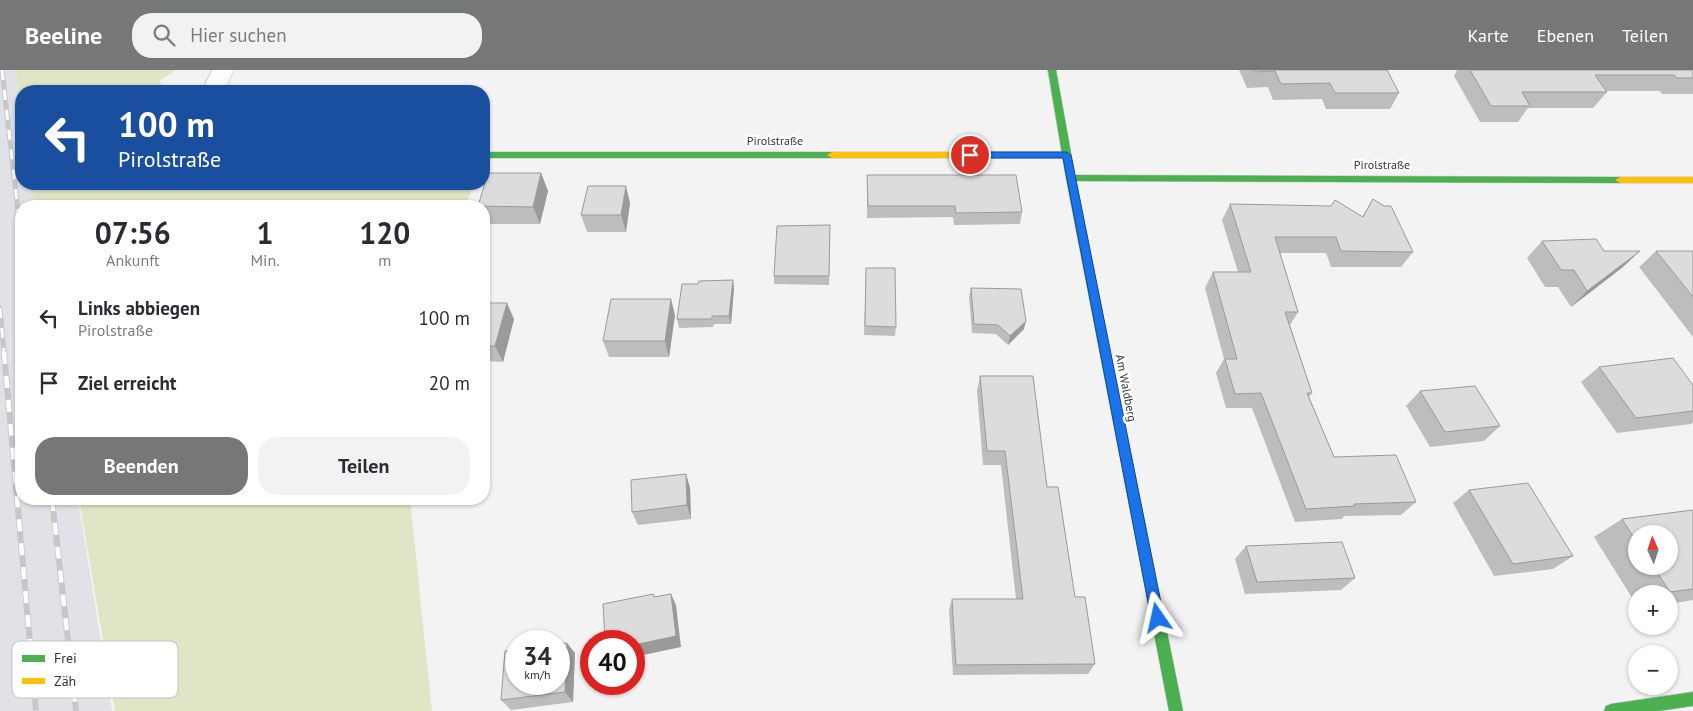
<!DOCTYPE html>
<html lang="de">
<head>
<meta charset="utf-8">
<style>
  :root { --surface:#fff; --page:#f2f2f3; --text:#2b2b33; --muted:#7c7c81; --accent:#767777 }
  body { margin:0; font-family:"PT Sans",sans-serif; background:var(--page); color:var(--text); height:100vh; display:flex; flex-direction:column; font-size:19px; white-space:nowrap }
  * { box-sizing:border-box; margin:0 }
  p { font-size:16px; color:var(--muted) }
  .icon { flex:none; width:28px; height:28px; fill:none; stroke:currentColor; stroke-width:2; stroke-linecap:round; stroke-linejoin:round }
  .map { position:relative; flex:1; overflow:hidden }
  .drawer { position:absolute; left:15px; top:130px; width:475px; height:305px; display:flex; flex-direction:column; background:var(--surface); border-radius:20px; box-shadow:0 1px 4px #0004 }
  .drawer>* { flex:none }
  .banner { position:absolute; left:15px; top:15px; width:475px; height:105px; border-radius:20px; box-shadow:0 1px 4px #0004; background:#1a4fa0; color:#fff; overflow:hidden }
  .needle { width:32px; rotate:357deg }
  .controls { position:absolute; left:1628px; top:455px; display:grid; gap:10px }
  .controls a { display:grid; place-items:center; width:50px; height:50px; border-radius:50%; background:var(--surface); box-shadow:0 1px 4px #0004; font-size:25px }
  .speed { position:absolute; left:505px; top:560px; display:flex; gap:10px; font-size:25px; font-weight:700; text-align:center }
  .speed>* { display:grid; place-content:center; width:65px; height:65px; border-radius:50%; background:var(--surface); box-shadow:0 1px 4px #0004; line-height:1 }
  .speed small { font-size:12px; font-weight:400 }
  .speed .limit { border:8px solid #d22; background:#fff; color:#111 }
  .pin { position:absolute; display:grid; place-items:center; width:42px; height:42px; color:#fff; margin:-21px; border:2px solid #fff; border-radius:50%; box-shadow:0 1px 5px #0007 }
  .me { position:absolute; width:55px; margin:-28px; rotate:349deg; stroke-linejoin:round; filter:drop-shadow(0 0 4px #0008) }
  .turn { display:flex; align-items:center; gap:18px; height:105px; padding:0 20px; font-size:22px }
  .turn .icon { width:65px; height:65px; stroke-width:2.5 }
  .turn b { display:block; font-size:35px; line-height:42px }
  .eta { display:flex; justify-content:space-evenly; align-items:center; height:85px; text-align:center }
  .eta b { font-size:30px; font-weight:800; line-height:35px }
  .button { display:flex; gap:10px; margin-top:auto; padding:10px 20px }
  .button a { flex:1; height:58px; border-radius:20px; background:var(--accent); color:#fff; font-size:20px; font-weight:800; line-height:58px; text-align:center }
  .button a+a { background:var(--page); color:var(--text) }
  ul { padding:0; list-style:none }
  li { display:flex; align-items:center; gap:15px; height:65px; padding:0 20px }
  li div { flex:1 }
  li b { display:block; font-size:19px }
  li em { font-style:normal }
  header { display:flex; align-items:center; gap:30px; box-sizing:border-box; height:70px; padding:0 25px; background:var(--accent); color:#fff }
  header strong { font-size:24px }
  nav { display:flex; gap:28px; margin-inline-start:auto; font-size:18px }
  .search { width:350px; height:45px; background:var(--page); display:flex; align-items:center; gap:12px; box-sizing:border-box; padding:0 18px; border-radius:20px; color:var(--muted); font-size:19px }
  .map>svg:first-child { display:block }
  .built { fill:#e0e2e7 }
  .green { fill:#dfe6c5 }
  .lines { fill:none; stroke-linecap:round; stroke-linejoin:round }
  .street-casing { stroke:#bfbfc0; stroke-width:1 }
  .fast-casing { stroke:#bfbfc0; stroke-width:1 }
  .slow-casing { stroke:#bfbfc0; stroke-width:1 }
  .street { fill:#fdfdfd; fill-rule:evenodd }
  .fast { fill:#4caf50; fill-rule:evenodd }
  .slow { fill:#ffc107; fill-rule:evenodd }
  .rail-far1-casing { stroke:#c7c7c7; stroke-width:5 }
  .rail-casing { stroke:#c7c7c7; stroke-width:6 }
  .rail-far1 { stroke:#fff; stroke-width:3; stroke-dasharray:10; stroke-linecap:butt }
  .rail { stroke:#fff; stroke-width:4.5; stroke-dasharray:12; stroke-linecap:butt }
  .wall { fill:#bebdbe; fill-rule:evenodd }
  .shaded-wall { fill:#9b9a9b }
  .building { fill:#dddcdd; stroke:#9b9a9b }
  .route { fill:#1a73e8; stroke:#114b97 }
  .labels { text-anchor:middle; stroke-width:5; stroke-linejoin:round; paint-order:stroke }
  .street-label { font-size:12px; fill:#333434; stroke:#fff }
  .key { fill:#fff; stroke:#c2c2c2; stroke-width:1 }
  .key-label { font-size:14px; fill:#333434 }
</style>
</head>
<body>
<header>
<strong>Beeline</strong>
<div class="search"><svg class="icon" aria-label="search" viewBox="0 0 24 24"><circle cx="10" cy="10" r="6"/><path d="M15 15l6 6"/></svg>Hier suchen</div>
<nav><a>Karte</a><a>Ebenen</a><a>Teilen</a></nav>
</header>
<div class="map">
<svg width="1693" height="641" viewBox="0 0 1693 641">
  <rect width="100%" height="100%" fill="#f3f3f4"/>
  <path class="built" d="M0,0H16L21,57V114H30L33,136H21V429H78L112,641H0Z"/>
  <path class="green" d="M16,0H176L159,11L167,21H21V57Z
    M30,114H473L466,136H33Z
    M79,429H410L432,641H115Z"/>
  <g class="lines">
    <defs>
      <path id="street" d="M212,0H234L224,21H202Z"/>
      <path id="fast" d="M1048,0H1056L1075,105L1620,107L1625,110L1620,113L1076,111L1183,641H1169L1066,108Z
        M484,82H832L837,85L832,88H484Z
        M1693,622V636L1658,641H1604L1606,636L1611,634Z"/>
      <path id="slow" d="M832,82H1067L1072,85L1067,88H832L827,85Z
        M1620,107H1693V113H1620L1615,110Z"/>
    </defs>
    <use href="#street" class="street-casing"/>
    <use href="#fast" class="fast-casing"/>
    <use href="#slow" class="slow-casing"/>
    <use href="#street" class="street"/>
    <use href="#fast" class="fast"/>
    <use href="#slow" class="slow"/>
    <defs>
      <path id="rail-far1" d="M2,0L21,168
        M0,238L4,283"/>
      <path id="rail" d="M4,282L36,641
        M52,429L76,641"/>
    </defs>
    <use href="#rail-far1" class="rail-far1-casing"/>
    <use href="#rail" class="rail-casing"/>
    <use href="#rail-far1" class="rail-far1"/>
    <use href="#rail" class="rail"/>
  </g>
  <path class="wall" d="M1239,0H1387L1399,23L1390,39H1326L1322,29L1273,30L1268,17L1247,18Z
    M1457,0H1693V24H1662L1660,21H1606L1607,22L1593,38H1528L1518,52H1480L1454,6Z
    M541,103L548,121L540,154H485L484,151V136Z
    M867,117L1022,142L1020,154L954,155L953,147L867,148Z
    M1373,129L1413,182L1401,197H1331L1326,183H1280L1298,242L1290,255L1312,323L1309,327L1334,387L1416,432L1401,445L1344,446L1342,449L1295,452L1252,338H1226L1216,303L1224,289L1205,218L1213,202H1238L1222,150L1230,134L1362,147Z
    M630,133L626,162H587L581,145Z
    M830,164L829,215L774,214V206Z
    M1542,171L1604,181L1623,197L1571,237L1558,217H1545L1527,188Z
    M1656,181H1693V267L1639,197Z
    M866,198L896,257L895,266L864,265Z
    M733,210L734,219L731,254H714L713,257L679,258L677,249L698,214Z
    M971,218L1024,259L1008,275L996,264L972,263L969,227Z
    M484,233L514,249L503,292L484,291Z
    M675,245L669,287H609L603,271Z
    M1599,297L1693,315V352L1691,354L1617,363L1581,312Z
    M980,306L1047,417L1075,527L1095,594L1088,604L953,605L949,540L952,529H1016L1001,395H983L977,321Z
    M1420,321L1500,356L1484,371L1430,377L1406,336Z
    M686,404L690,418L691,449L638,455L632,442Z
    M1469,420L1573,486L1553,499L1494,506L1453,433Z
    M1693,440V530L1669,534V524H1636V534L1594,467L1622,449ZM1636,464L1669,496H1636Z
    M1246,476L1355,508L1341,520L1245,524L1235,489Z
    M575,583L573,632L511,640L501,630Z"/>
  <path class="shaded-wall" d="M541,103L548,121L540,154L533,137Z
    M626,116L630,133L626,162L621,145Z
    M1640,181L1623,197L1571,237L1587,221Z
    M733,210L734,219L731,254L729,246Z
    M671,229L675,245L669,287L665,271Z
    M507,233L514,249L503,292L495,276Z
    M1026,251L1024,259L1008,275L1010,266Z
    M686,404L690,418L691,449L687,435Z
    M671,524L676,535L681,577L634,587V575Z
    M567,573L575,583L573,632L565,622Z"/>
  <path class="building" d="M1253,0H1387L1399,23H1335L1330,13L1281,14L1275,1L1254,2Z
    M1470,0H1693V8H1677L1674,5H1595L1607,22H1522L1530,36H1491Z
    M488,103H541L533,137L478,136Z
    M867,105H1016L1022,142L956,143L955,136H868Z
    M588,116H626L621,145H581Z
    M1373,129L1384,136H1391L1413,182L1341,181L1336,167H1275L1298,242H1285L1312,323H1307L1334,387L1396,385L1416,432L1354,434L1355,436L1306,439L1261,323L1235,324L1225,289H1237L1213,202H1251L1230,134L1331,136L1335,130L1363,147Z
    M373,134H423V136H372Z
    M830,155L829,206H774L777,156Z
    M1596,169L1604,181H1640L1587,221L1574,200H1561L1542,171Z
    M1656,181H1693V227Z
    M866,198H895L896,257L865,256Z
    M733,210L729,246H712V249H677L682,214H698L699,211Z
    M971,218L1021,219L1026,251L1010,266L998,255L974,254Z
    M611,229H671L665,271H603Z
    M484,233H507L495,276H484Z
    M1673,288L1693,315V341L1636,348L1599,297Z
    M980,306H1033L1047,417H1058L1075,527H1085L1095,594L956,595L952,529H1023L1005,381H987Z
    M1475,316L1500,356L1445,362L1420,321Z
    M686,404L687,435L632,442L631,410Z
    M1528,413L1573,486L1513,494L1469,420Z
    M1693,440V519L1670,522L1653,496H1669V464H1636V471L1622,449Z
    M1342,472L1355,508L1257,512L1246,476Z
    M653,524L654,527L671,524L676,566L634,575V571H605L603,534Z
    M567,573L565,622L501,630L505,581L516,579V614H559V574Z"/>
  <path class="route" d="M970,82H1067L1071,85L1164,548L1162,553L1158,554L1153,553L1151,548L1063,88H970L965,85Z"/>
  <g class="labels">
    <g class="street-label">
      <text x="775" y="75">Pirolstraße</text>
      <text x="1382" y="99">Pirolstraße</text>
      <text transform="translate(1126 318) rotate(79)" y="4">Am Waldberg</text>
    </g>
  </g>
  <rect x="12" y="571" width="166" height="57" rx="8" class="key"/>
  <rect x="22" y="585" width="23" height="7" fill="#4caf50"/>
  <rect x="22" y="608" width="23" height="6" fill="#ffc107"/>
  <g class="key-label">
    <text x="54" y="593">Frei</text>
    <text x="54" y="616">Zäh</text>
  </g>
</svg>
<div class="controls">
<a><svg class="needle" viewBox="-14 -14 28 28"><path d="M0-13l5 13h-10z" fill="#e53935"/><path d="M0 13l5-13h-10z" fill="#7c7c81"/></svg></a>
<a>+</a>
<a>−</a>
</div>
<div class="speed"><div>34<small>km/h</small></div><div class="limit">40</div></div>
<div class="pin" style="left:970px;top:85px;background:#d93025"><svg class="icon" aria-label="arrive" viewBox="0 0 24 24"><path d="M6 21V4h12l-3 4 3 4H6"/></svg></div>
<svg class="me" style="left:1158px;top:548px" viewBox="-20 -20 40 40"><path d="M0-17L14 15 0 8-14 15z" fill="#1a73e8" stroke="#fff" stroke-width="4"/></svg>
<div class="banner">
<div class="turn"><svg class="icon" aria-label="left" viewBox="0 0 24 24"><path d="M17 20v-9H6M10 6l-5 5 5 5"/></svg><div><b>100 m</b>Pirolstraße</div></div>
</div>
<section class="drawer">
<div class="eta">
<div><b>07:56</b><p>Ankunft</p></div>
<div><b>1</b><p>Min.</p></div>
<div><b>120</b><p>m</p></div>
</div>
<ul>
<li><svg class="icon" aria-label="left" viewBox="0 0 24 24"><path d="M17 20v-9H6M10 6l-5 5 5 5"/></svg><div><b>Links abbiegen</b><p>Pirolstraße</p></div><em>100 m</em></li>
<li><svg class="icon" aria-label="arrive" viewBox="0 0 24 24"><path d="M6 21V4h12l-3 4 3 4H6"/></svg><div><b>Ziel erreicht</b></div><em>20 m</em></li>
</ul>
<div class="button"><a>Beenden</a><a>Teilen</a></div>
</section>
</div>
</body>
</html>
